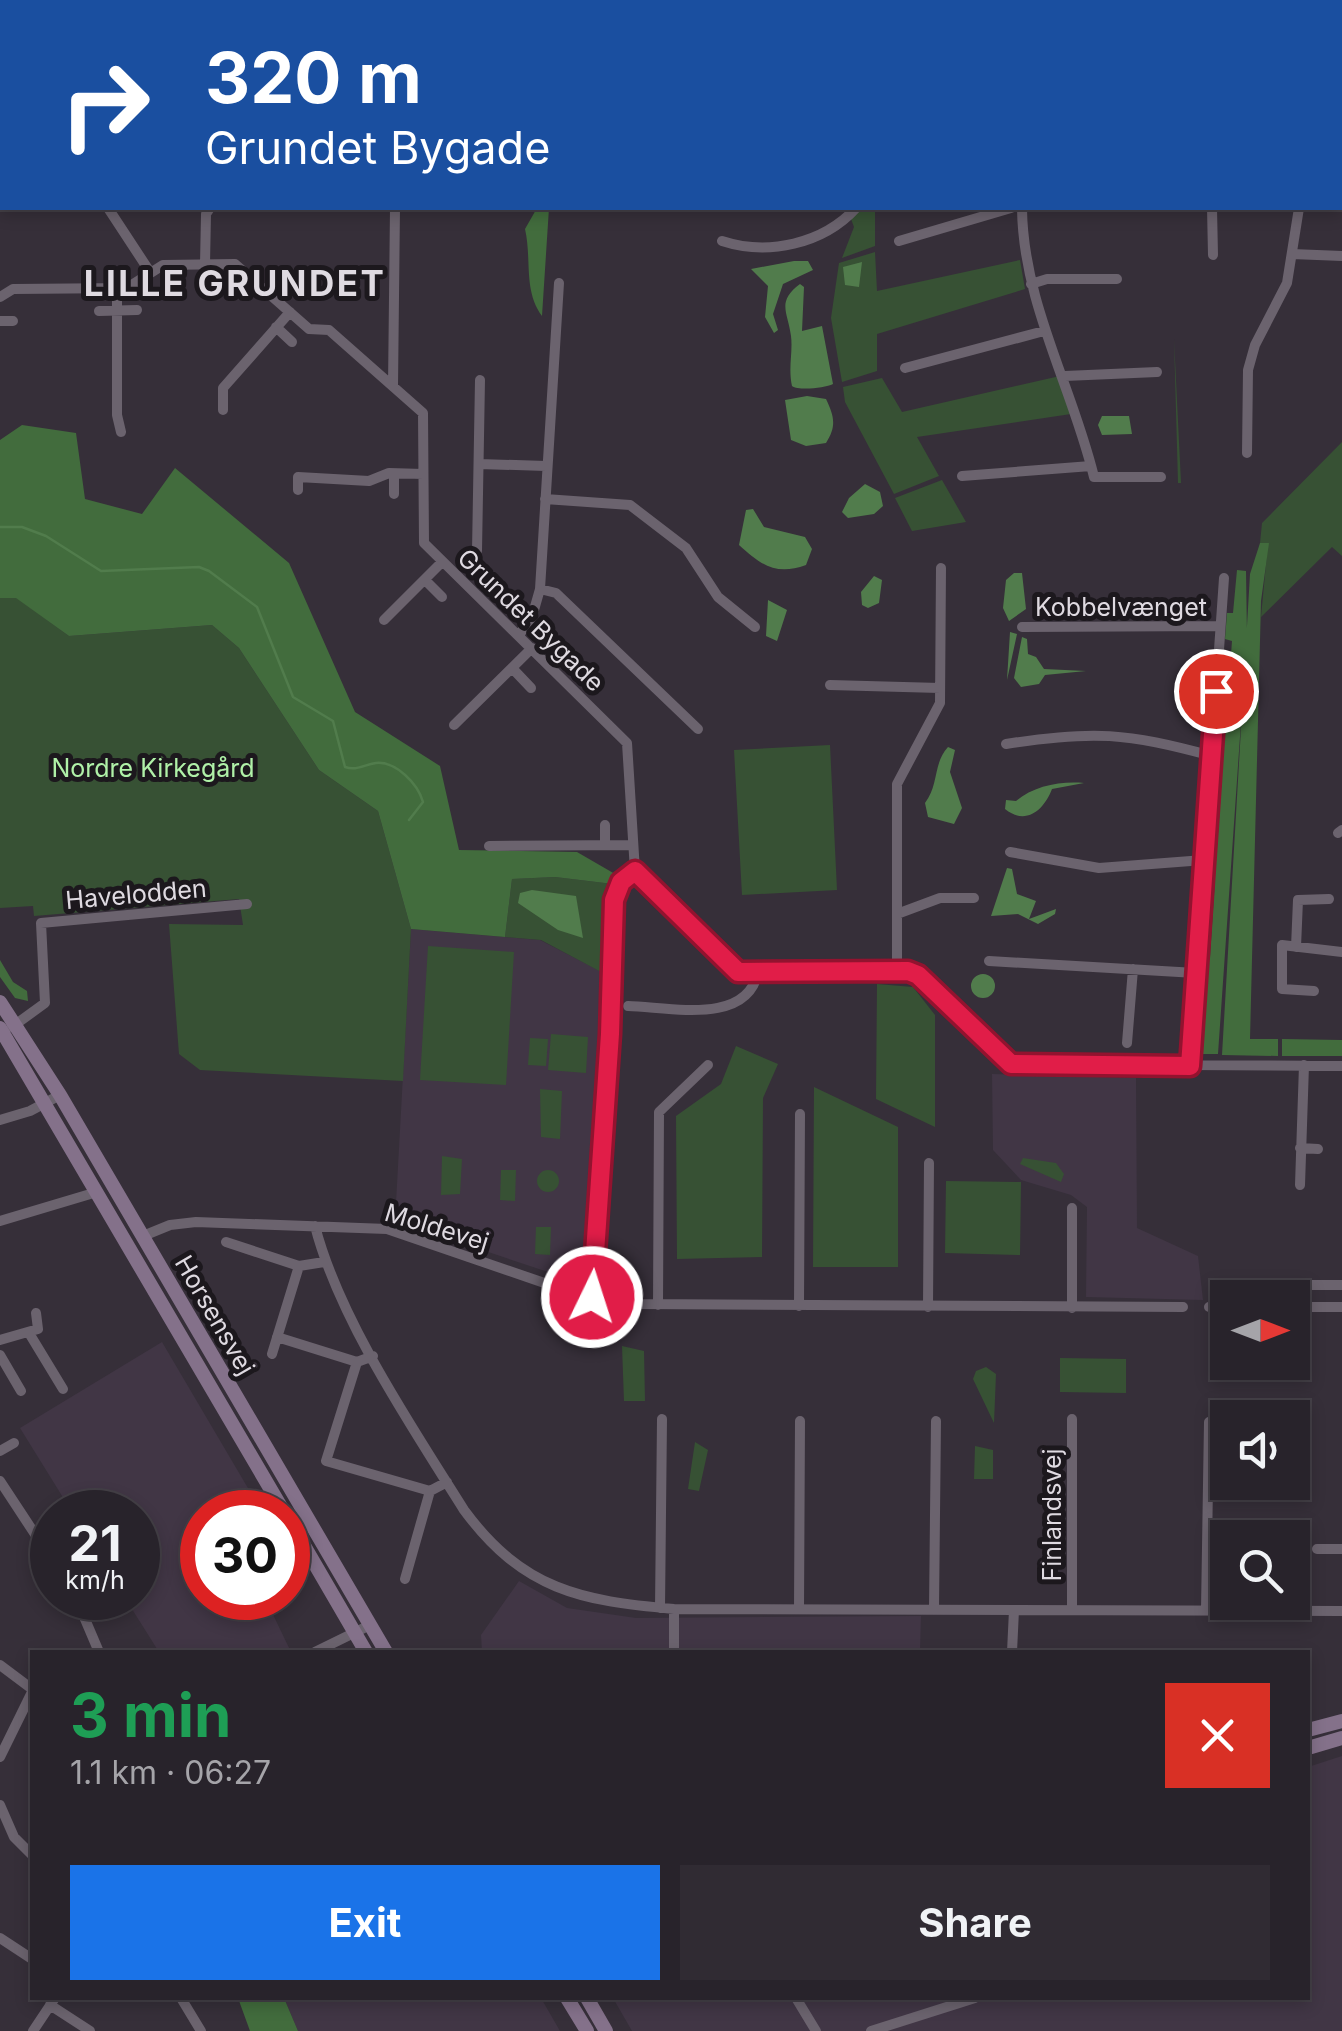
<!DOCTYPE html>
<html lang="en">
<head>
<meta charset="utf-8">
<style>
  :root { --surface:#28232b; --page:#302b33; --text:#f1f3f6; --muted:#a5a4a9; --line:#444047; --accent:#1a73e8 }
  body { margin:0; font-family:Inter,sans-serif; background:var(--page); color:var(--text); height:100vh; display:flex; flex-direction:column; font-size:38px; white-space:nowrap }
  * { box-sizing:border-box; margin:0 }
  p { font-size:32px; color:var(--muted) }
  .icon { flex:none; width:55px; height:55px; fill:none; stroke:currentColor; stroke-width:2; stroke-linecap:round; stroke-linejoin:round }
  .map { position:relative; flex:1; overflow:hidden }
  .drawer { position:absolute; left:30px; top:1650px; width:1280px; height:350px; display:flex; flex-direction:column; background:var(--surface); border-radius:0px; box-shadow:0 5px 15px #0003,0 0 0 2px var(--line) }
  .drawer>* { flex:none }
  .hud { position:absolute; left:0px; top:0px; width:1342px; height:210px; box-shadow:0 5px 15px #0003,0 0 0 2px var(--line); background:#1a4fa0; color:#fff; overflow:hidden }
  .needle { width:65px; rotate:90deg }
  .controls { position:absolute; left:1210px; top:1280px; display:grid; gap:20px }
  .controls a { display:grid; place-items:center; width:100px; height:100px; border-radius:0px; background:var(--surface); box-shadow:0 5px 15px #0003,0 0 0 2px var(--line); font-size:50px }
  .speed { position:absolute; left:30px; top:1490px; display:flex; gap:20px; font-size:50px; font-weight:700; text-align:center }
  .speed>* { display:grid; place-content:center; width:130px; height:130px; border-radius:50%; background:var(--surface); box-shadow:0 5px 15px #0003,0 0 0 2px var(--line); line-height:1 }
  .speed small { font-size:25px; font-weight:400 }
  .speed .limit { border:15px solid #d22; background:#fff; color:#111 }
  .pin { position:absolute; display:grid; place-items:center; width:85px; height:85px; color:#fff; margin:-42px; border:5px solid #fff; border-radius:50%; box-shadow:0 2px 10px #0007 }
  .me { position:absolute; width:110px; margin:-55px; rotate:4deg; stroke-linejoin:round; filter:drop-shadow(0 0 8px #0008) }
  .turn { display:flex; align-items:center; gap:35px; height:210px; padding:0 40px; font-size:45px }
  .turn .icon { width:130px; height:130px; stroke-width:2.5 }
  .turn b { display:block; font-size:70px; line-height:85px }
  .round { display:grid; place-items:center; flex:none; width:105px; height:105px; border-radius:0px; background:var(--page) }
  .head { display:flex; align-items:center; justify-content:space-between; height:170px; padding:0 40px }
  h1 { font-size:60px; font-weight:700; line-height:75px; color:#1e9e55 }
  .cta { display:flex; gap:20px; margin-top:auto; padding:20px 40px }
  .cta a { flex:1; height:115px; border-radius:0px; background:var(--accent); color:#fff; font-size:40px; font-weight:700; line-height:115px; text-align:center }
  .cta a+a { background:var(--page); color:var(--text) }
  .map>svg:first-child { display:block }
  .built { fill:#413645 }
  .green { fill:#375134 }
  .forest { fill:#426c3d }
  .water { fill:#517c4c }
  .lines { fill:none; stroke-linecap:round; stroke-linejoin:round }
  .stream { stroke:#517c4c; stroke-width:2.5 }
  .street { stroke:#6b636e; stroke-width:10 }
  .secondary { stroke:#84718a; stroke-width:14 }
  .route-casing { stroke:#92132f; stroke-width:25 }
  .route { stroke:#e11d48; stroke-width:18 }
  .labels { text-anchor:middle; stroke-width:10; stroke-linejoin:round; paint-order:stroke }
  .street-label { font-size:25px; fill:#dfdae1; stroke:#1c181d }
  .park-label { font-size:25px; fill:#b0f1a8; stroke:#1c181d }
  .district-label { font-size:35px; font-weight:bold; letter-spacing:2.5px; fill:#dfdae1; stroke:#1c181d }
</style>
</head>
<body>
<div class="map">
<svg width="1342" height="2031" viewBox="0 0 1342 2031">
  <rect width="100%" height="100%" fill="#362f39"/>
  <path class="built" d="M411,929L540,940L608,975L590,1286L395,1221Z
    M992,1074L1136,1078L1137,1228L1198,1256L1203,1300L1086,1297L1087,1207L1071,1195L1021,1180L993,1150Z
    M162,1342L262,1512H202V1598H265L291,1652H159L125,1598H138V1512H72L20,1428Z
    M519,1581L567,1608L636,1618L921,1616L920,1652H482L481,1635Z
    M1342,1756V2031H632L613,1998H1308V1767Z
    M284,1998H541L560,2031H298Z"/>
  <path class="green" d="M862,208H875V246L842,258L854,227L851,219Z
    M875,252L877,291L1020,260L1025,289L877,334V371L842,382L831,318L839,263Z
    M1174,339L1181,483H1178Z
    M1060,376L1071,414L917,437L939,476L894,494L845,402L843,387L882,378L902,412Z
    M1342,442V556L1332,547L1261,617L1268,543H1260L1262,523Z
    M942,480L966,522L912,531L895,498Z
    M16,597L69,636L212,625L239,648L319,770L378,811L411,929L403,1081L200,1070L179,1054L169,924L243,925L239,899L34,916L33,906L0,908V598Z
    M830,745L837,890L742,895L734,750Z
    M555,877L613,884L607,898L603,973L541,940L505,937L512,879Z
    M428,946L514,952L506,1085L420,1080Z
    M877,984L913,987L935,1015V1127L876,1099Z
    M551,1034L588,1037L586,1073L548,1070Z
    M530,1038L548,1039L546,1066L528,1065Z
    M736,1046L778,1064L763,1098L762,1257L677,1259L676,1116L721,1084Z
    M814,1087L898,1127V1267H813Z
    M540,1089L562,1091L560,1139L541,1137Z
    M442,1156L462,1159L460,1194L441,1195Z
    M1023,1158L1056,1163L1064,1174L1061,1182L1020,1164Z
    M537 1181a11 11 0 1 1 22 0a11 11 0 1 1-22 0Z
    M501,1170H516L515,1201L500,1200Z
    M946,1181L1021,1182L1020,1255L945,1253Z
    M536,1227H551L550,1255L535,1254Z
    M622,1346L644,1351L645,1401H624Z
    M1060,1358L1126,1359V1393L1060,1392Z
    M986,1367L996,1374L994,1423L973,1379L976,1371Z
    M695,1442L708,1450L699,1491L688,1489Z
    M975,1446L993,1450V1479H974Z"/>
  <path class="forest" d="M0,0H316L317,2H2V163Z
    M537,208H549L542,316C523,290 532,260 525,229Z
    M22,425L76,433L85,499L142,514L175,468L289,563L355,712L440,766L459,850L577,852L615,874L613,884L555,877L512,879L505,937L411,929L378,811L319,770L239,648L212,625L69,636L16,598H0V440Z
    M1260,543H1269L1261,601L1250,1039H1278V1056L1222,1055L1250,574Z
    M1237,570L1246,571L1247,636L1218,1054H1201L1198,1043L1203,1042L1208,971L1202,970L1203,958L1210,957L1215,879L1208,878L1210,849L1217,848L1222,776L1216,775V766H1223V759L1217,756L1218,735H1225L1232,641L1225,639L1227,613H1233Z
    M0,960L13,982L27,991L28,1001L15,998L0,977Z
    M1282,1039L1342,1040V1056H1282Z
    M238,1998H284L298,2031H250Z"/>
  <path class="water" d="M794,261H808L813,270L783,284L773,314L778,330L774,333L765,317L768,286L751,269Z
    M862,262L859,287L845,285L843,267Z
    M800,284L804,287L802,331L822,326L833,384C825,388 799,391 792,386C788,368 793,352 791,336C788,312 776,302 800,284Z
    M807,396L826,399C834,416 837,426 826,443L806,446L791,440L785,400Z
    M1102,416H1129L1132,434L1102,435L1098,425Z
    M865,484L880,492L883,506L874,514L848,518L842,512L849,498Z
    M753,509L764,527L805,537L812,549L806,565C776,576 761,565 739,545L746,510Z
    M1014,573H1022L1026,609L1009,621L1003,608L1006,580Z
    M874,576L882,580L879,603L868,608L862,605L861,592Z
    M768,600L787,610L777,641L766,636Z
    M1010,632L1017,634L1007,680Z
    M1022,637L1027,639L1028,654L1036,657L1044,669L1086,671L1045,675L1039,684L1021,687L1014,678Z
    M948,747L955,750L950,772L962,808L954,824L928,817L925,803C939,785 933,763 948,747Z
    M1084,783L1052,789C1044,810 1026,826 1005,809L1006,800L1016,801C1034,786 1060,781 1084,783Z
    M1007,868L1012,869L1017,894L1036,901L1029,919L1056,909L1055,914L1038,924L1018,914L991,916Z
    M532,890L576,896L583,938L558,930L518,903L520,893Z
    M971 986a12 12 0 1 1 24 0a12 12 0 1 1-24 0Z"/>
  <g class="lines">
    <path class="stream" d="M266,0L267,2
      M0,527H22L46,536L101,571L199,567L209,571L257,607L293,697L333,721L345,767C357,771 363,765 376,763C396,761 418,784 423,802L409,820"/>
    <path class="street" d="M359,0L362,2
      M729,0L731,2
      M1104,0V2
      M775,2V0
      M958,2L959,0
      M1252,2V0
      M1327,2V0
      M1340,24H1342
      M1340,93H1342
      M108,208L150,272
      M1022,208C1023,303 1072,386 1094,477H1161
      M1212,208L1213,255
      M722,241C768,256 823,244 856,208
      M899,241L1011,208
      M1292,254L1342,256
      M205,264L206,214L210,208
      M1031,284L1047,279H1117
      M117,289V415L121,432
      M0,297L13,289L127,288L163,265L235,264L309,329L329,330L423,413L424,543L627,743L635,871L738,972L908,971L918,975L1011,1064L1342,1066
      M99,311L137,310
      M0,321H13
      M276,327L292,342
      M905,368L1044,331
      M1065,376L1157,372
      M393,386L395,208
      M223,410V388L290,312
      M1247,453L1248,370L1255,345L1287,283L1299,208
      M479,464L546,466
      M394,474V494
      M962,476L1091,466
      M298,490V477L369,481L389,473L423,474
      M545,499L630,505L686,548L718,597L755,627
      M477,551L480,380
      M425,580L442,597
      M540,589L556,593L698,729
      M384,620L442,562
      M1022,627L1220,626
      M519,635L532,617L540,589L559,283
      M512,668L531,688
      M830,685L940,688
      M454,725L532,648
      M1006,744C1094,730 1126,733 1212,756
      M1338,833L1342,830
      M605,845V825
      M489,846L633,845
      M1010,852L1099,868L1204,860
      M897,914L940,898H974
      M1296,947L1298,900L1329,899
      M989,961L1196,973
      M897,971V784L940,703L941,568
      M1314,991L1282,989V945L1342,952
      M628,1006C669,1007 747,1026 758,972
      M12,1027L45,1003L41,923L247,904
      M1127,1043L1133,969
      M1190,1065L1224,578
      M0,1120L30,1111L60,1095
      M1300,1148L1318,1149
      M1300,1185L1304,1065
      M1072,1208V1308
      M0,1221L97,1192
      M315,1226C339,1319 412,1427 464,1510C523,1590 581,1601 674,1609L1342,1611
      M143,1236L170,1225L196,1222L387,1229L556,1287L638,1304L1183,1307
      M226,1242L299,1266
      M592,1297L610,1034L614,900L621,882L635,871
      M658,1305L659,1112L708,1065
      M799,1306L800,1114
      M928,1307L929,1163
      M1209,1307H1228
      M1292,1307H1342
      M1300,1307L1301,1290L1307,1285H1342
      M29,1333L63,1389
      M277,1337L357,1362
      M0,1340L38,1329L36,1313
      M272,1354L299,1266L324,1262
      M0,1355L21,1391
      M373,1356L357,1362L326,1461L430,1491
      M1072,1419V1610
      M0,1451L14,1443
      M0,1481L52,1560
      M1317,1549H1342
      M405,1579L430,1491L447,1482
      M76,1598L99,1652
      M660,1608L662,1419
      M674,1609V1652
      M799,1609L800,1421
      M934,1609L936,1421
      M1206,1610L1209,1422
      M315,1652L370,1625
      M1012,1652L1014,1610
      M0,1665L32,1689
      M0,1757L32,1692
      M0,1805L14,1837L32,1855
      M0,1938L32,1959
      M181,1998L201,2031
      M796,1998L816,2031
      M50,2005L90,2031
      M33,2031L55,1998
      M871,2031L975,1998"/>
    <path class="secondary" d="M0,1002L60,1095L386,1652
      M0,1028L284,1512
      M288,1518L366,1652
      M1308,1730L1342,1721
      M1308,1748L1342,1738
      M567,1998L587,2031
      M587,1998L606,2031"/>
  </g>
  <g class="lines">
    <defs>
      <path id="route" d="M592,1297L610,1034L614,900L621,882L635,871L738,972L908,971L918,975L1011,1064L1190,1066L1216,691"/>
    </defs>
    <use href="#route" class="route-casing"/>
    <use href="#route" class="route"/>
  </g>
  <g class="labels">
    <g class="street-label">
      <text x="1121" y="616">Kobbelvænget</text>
      <text transform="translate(531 620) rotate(44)" y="9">Grundet Bygade</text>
      <text transform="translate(136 894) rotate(-5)" y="9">Havelodden</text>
      <text transform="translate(437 1227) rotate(17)" y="9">Moldevej</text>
      <text transform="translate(215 1315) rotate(60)" y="9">Horsensvej</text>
      <text transform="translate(1052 1515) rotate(-90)" y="9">Finlandsvej</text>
    </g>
    <g class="park-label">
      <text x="153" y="777">Nordre Kirkegård</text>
    </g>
    <g class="district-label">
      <text x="235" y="296">LILLE GRUNDET</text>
    </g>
  </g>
</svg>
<div class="controls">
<a><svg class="needle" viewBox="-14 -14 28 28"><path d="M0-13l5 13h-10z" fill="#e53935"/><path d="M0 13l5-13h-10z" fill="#a5a4a9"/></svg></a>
<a><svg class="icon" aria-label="sound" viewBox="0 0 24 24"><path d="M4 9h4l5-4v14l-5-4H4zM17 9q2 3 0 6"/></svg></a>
<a><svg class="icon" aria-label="search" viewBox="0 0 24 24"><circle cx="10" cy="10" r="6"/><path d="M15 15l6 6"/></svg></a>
</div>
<div class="speed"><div>21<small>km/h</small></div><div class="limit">30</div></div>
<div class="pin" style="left:1216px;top:691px;background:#d93025"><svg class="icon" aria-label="arrive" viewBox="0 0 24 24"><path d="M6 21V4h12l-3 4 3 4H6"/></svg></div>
<svg class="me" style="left:592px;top:1297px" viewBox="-20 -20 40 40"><circle r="17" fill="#e11d48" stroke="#fff" stroke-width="3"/><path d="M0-11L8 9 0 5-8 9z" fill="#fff"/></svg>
<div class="hud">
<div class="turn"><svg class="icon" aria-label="right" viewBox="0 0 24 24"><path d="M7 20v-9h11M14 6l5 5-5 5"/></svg><div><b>320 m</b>Grundet Bygade</div></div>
</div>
<section class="drawer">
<div class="head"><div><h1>3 min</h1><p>1.1 km · 06:27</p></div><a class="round" style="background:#d93025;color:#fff"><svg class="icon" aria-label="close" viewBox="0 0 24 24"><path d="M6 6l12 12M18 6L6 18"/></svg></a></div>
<div class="cta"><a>Exit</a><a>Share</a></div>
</section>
</div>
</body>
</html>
